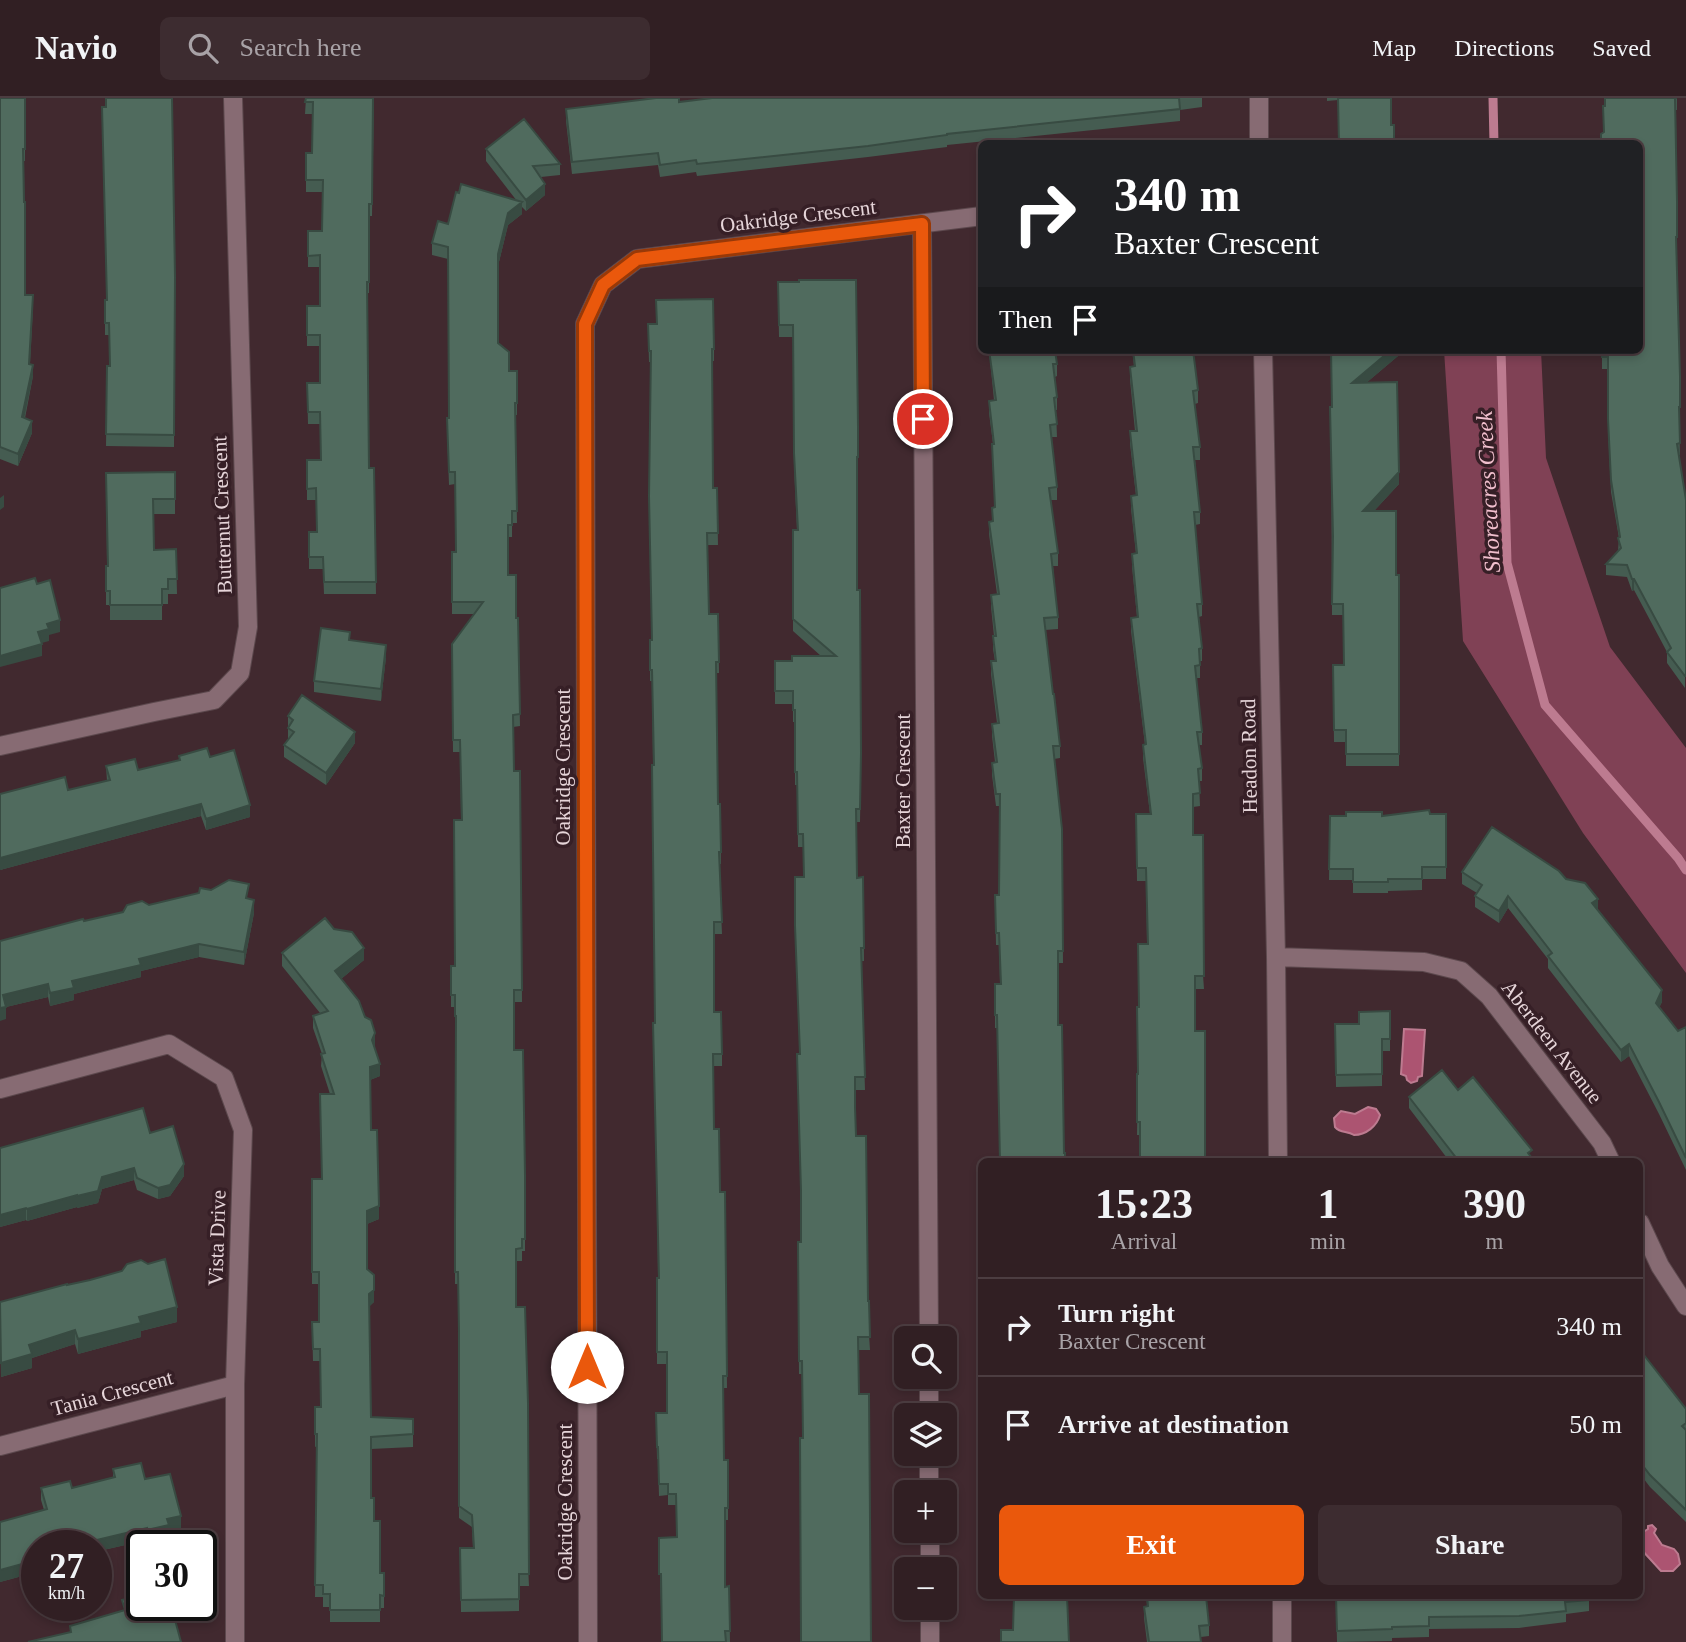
<!DOCTYPE html>
<html lang="en">
<head>
<meta charset="utf-8">
<style>
  :root { --surface:#311f23; --page:#3d2c30; --text:#f1f3f6; --muted:#a8a2a6; --line:#4c3d41; --accent:#ea580c }
  body { margin:0; font-family:Georgia,serif; background:var(--page); color:var(--text); height:100vh; display:flex; flex-direction:column; font-size:26px; white-space:nowrap }
  * { box-sizing:border-box; margin:0 }
  p { font-size:23px; color:var(--muted) }
  .icon { flex:none; width:38px; height:38px; fill:none; stroke:currentColor; stroke-width:2; stroke-linecap:round; stroke-linejoin:round }
  .map { position:relative; flex:1; overflow:hidden }
  .sheet { position:absolute; left:978px; top:1060px; width:665px; height:441px; display:flex; flex-direction:column; background:var(--surface); border-radius:10px; box-shadow:0 4px 10px #0003,0 0 0 2px var(--line) }
  .sheet>* { flex:none }
  .guide { position:absolute; left:978px; top:42px; width:665px; height:214px; border-radius:10px; box-shadow:0 4px 10px #0003,0 0 0 2px var(--line); background:#202124; color:#fff; overflow:hidden }
  .fabs { position:absolute; left:894px; top:1228px; display:grid; gap:14px }
  .fabs a { display:grid; place-items:center; width:63px; height:63px; border-radius:10px; background:var(--surface); box-shadow:0 4px 10px #0003,0 0 0 2px var(--line); font-size:35px }
  .speed { position:absolute; left:21px; top:1432px; display:flex; gap:14px; font-size:35px; font-weight:700; text-align:center }
  .speed>* { display:grid; place-content:center; width:91px; height:91px; border-radius:50%; background:var(--surface); box-shadow:0 4px 10px #0003,0 0 0 2px var(--line); line-height:1 }
  .speed small { font-size:18px; font-weight:400 }
  .speed .limit { border:4px solid #111; border-radius:10px; background:#fff; color:#111 }
  .pin { position:absolute; display:grid; place-items:center; width:60px; height:60px; color:#fff; margin:-30px; border:4px solid #fff; border-radius:50%; box-shadow:0 2px 7px #0007 }
  .me { position:absolute; width:77px; margin:-38px; rotate:0deg; stroke-linejoin:round; filter:drop-shadow(0 0 5px #0008) }
  .turn { display:flex; align-items:center; gap:24px; height:147px; padding:0 21px; font-size:32px }
  .turn .icon { width:91px; height:91px; stroke-width:2.5 }
  .turn b { display:block; font-size:49px; line-height:60px }
  .then { display:flex; align-items:center; height:66px; padding:0 21px; background:#0003; gap:14px; font-size:26px }
  .eta { display:flex; justify-content:space-evenly; align-items:center; height:119px; text-align:center }
  .eta b { font-size:42px; font-weight:800; line-height:49px }
  .button { display:flex; gap:14px; margin-top:auto; padding:14px 21px }
  .button a { flex:1; height:80px; border-radius:10px; background:var(--accent); color:#fff; font-size:28px; font-weight:800; line-height:80px; text-align:center }
  .button a+a { background:var(--page); color:var(--text) }
  ul { padding:0; list-style:none }
  li { display:flex; align-items:center; gap:21px; height:98px; padding:0 21px; border-top:2px solid var(--line) }
  li div { flex:1 }
  li b { display:block; font-size:26px }
  li em { font-style:normal }
  header { display:flex; align-items:center; gap:42px; box-sizing:border-box; height:98px; padding:0 35px; background:var(--surface); border-bottom:2px solid var(--line) }
  header strong { font-size:33px }
  nav { display:flex; gap:38px; margin-inline-start:auto; font-size:24px }
  .search { width:490px; height:63px; background:var(--page); display:flex; align-items:center; gap:18px; box-sizing:border-box; padding:0 24px; border-radius:10px; color:var(--muted); font-size:26px }
  .map>svg:first-child { display:block }
  .green { fill:#804155 }
  .water { fill:#ac5471; stroke:#bd7b90; stroke-width:2 }
  .lines { fill:none; stroke-linecap:round; stroke-linejoin:round }
  .stream { stroke:#bd7b90; stroke-width:9 }
  .minor-casing { stroke:#5c484d; stroke-width:20 }
  .minor { stroke:#876b73; stroke-width:18 }
  .wall { fill:#455c51 }
  .shaded-wall { fill:#384b42 }
  .building { fill:#506b5e; stroke:#384b42; stroke-width:2 }
  .route-casing { stroke:#983908; stroke-width:18 }
  .route { stroke:#ea580c; stroke-width:12 }
  .labels { text-anchor:middle; stroke-width:7; stroke-linejoin:round; paint-order:stroke }
  .street-label { font-size:21px; fill:#e6d5d9; stroke:#361f26 }
  .water-label { font-size:23px; font-style:italic; fill:#f1bfcd; stroke:#361f26 }
</style>
</head>
<body>
<header>
<strong>Navio</strong>
<div class="search"><svg class="icon" aria-label="search" viewBox="0 0 24 24"><circle cx="10" cy="10" r="6"/><path d="M15 15l6 6"/></svg>Search here</div>
<nav><a>Map</a><a>Directions</a><a>Saved</a></nav>
</header>
<div class="map">
<svg width="1686" height="1544" viewBox="0 0 1686 1544">
  <rect width="100%" height="100%" fill="#41292f"/>
  <path class="green" d="M1444,252H1541L1546,360L1610,549L1686,650V875L1583,735L1463,543Z"/>
  <path class="water" d="M1404,931L1425,932L1422,978L1418,979L1417,983L1411,985L1407,982L1406,978L1401,976Z
    M1368,1009L1376,1011L1380,1017C1377,1028 1366,1037 1354,1037C1347,1032 1341,1036 1335,1029L1334,1020L1341,1013L1355,1016Z
    M1652,1427L1656,1431L1654,1435L1662,1447L1674,1451L1678,1456L1680,1466L1673,1473H1661L1640,1450V1436L1648,1431V1428Z"/>
  <g class="lines">
    <path class="stream" d="M1493,0L1494,46
      M1501,252L1507,465L1545,607L1678,760L1686,772"/>
    <defs>
      <path id="minor" d="M1259,0V46
        M922,126L929,1241
        M1263,252L1276,859L1278,1064
        M0,648L154,614L214,602L240,575L248,529L233,0
        M1276,859L1424,864L1461,873L1489,898L1602,1045L1611,1064
        M0,991L169,946L224,980L243,1032L235,1287V1544
        M1640,1125L1660,1168L1686,1208
        M929,1279V1318
        M0,1348L235,1287
        M929,1356V1395
        M930,1433V1472
        M1282,1498V1544
        M930,1510V1544
        M588,1544L585,226L603,187L637,161L982,118"/>
    </defs>
    <use href="#minor" class="minor-casing"/>
    <use href="#minor" class="minor"/>
  </g>
  <path class="wall" d="M0,0H25V63H24L25,197L33,209L30,266L33,278L25,320L32,335L18,368L0,361Z
    M306,0H374L372,118H369V195H367L369,370H374L376,496H324L323,471H309V434H317L316,402H307V362H321L320,326H308L307,285H320V248H307V208H320V169H308V133H322V94H306V55H312V16H305Z
    M712,0H1202V9L1180,12V23L947,47V49L868,59L697,78L696,74L660,79L658,67L572,76L566,23V11L679,4Z
    M1327,0H1391V27L1394,46L1338,2L1327,3Z
    M1677,0V12H1676L1677,103V151H1676L1680,278V321H1679L1680,357H1679L1686,402L1685,590L1667,565V554L1634,492L1632,493L1627,479L1606,477V466L1618,453L1619,440L1611,394L1608,333V271H1602V252H1640L1604,34L1605,8Z
    M486,51L560,66V77L541,79L545,97L526,113L522,109V116L508,127L498,168V245L509,273H517V317H515L517,425H512V439H508V477L516,520H518L520,628L513,629L514,673H520L522,904H514V952L525,1089V1153H522V1163H516V1209L529,1488H519V1513L461,1514L460,1450H473L472,1429L459,1420V1246L458,1186H455V1134L456,930H455V909H451V868H455L461,722L460,654H453L452,546L474,516H452V454H456L455,386L449,387L447,332L449,320L448,161L432,157V145L448,126L517,103L486,63Z
    M175,179L174,349L106,348L107,268H109V237H105V202Z
    M778,184L858,328V372H857V492L861,667L860,724H856L857,780L863,779L864,863H861L865,992H855L856,1038L870,1252H858L803,1340L802,1276H799L798,1144H801L799,956L804,779L803,749H798L797,687H795V624H793V606H775V563H792L821,558L793,533V432H797L794,368L793,239H779Z
    M648,226L714,251V263H712L713,390H717L718,447H707L709,516H718L719,575H716L718,706H720L721,766H719L722,836H714V914L722,956V968H713L714,1031L720,1094H725L727,1290H723L724,1362L728,1410V1422H725V1489L729,1488L730,1544H662L659,1440L676,1439V1407H668V1397L659,1398L658,1361H657L656,1315H667V1266H657V1180H658L655,925L653,667L652,583H650V542H652L650,264H649Z
    M989,252H1055L1057,266V278L1055,279L1057,299V312H1056L1057,339H1051L1057,389V402H1050L1058,455V468H1053L1058,519V531L1045,532L1053,596L1060,648V660L1054,661L1062,731L1063,865H1058V927L1064,1055L1065,1064L997,930H995V886H1000L999,847H996L995,797H999L1000,708H996L992,677V665L995,664L992,638V626L997,625L991,576V563H995L993,551V538H994L991,509V497L997,496L989,436V424H992V410L995,409L992,358L993,346L989,315V303L994,302Z
    M1132,252H1193L1198,292V305L1195,306L1200,349V362H1195L1200,414V426L1195,427L1202,506V518L1199,519L1202,550V563H1200V580H1196L1202,634V647H1199L1202,670V683H1199L1200,708L1193,709V737L1204,891H1195L1140,1037H1137L1139,909L1147,846L1146,783H1137L1136,716H1150L1143,660V647H1145L1131,533V520L1137,519L1132,469V456H1136L1131,411V398H1136L1130,346V333H1135L1130,282V269L1134,268Z
    M1398,252V258L1366,285L1399,386L1374,413L1396,477H1399V668H1346V644H1334L1333,567H1344L1343,517H1332L1331,309Z
    M175,374V416H154V452L176,451L177,496H168V506H162V522H110V507H106V468H107L106,375Z
    M386,559L381,603L314,594V583Z
    M288,618L355,645L326,687L284,659V647L288,642Z
    M179,658L210,659L250,719L206,732L201,718L0,772L68,692L107,683L106,668L138,672L179,663Z
    M1430,716H1446V781H1422V792L1388,793V795H1353V782H1329L1330,718H1382Z
    M1462,774L1566,781L1598,812L1662,904L1659,909L1678,933L1686,929V1072L1659,1016L1629,958L1621,964L1548,870V861L1508,810L1499,825L1475,809V798L1477,795L1462,786Z
    M248,801L254,815L244,867L199,859L141,873V879L74,896V902L50,908L48,899L6,909V921L0,843L84,823Z
    M334,831L364,862L341,881L375,947L374,949L380,978L370,982L371,1032L379,1121L367,1126V1171L374,1204L369,1208L371,1319L413,1321V1349L371,1351V1400L380,1475H384V1510H380V1524H330V1509H323V1499H315L317,1348L315,1349V1309H321L320,1263H313L312,1224H319V1186H312V1081H321L330,996L321,968L322,956L313,930V918L320,915L282,868V855Z
    M1390,913V953H1382V988L1336,989L1335,926H1359Z
    M1458,992L1532,1060L1535,1064H1450L1409,1010V999Z
    M150,1035L184,1078L170,1098L158,1101L137,1092L134,1082L102,1091L98,1105L77,1110V1109L27,1123L26,1122L0,1129V1050Z
    M67,1187L177,1224L141,1233V1239L78,1256L75,1246L32,1260V1270L1,1279L0,1204Z
    M1640,1252L1686,1311V1424L1650,1389L1640,1376Z
    M113,1371L145,1381L181,1430L169,1433V1439L147,1444V1442L99,1453V1458H96V1447H37V1474L0,1484V1424L44,1412L41,1402V1390H72L113,1379Z
    M1146,1498H1206L1209,1527V1538L1201,1539V1544H1147L1144,1520V1509L1147,1508Z
    M1336,1498H1589V1513L1566,1516V1524L1519,1530L1429,1531V1539L1392,1540V1543L1337,1544Z"/>
  <path class="shaded-wall" d="M545,86V97L526,113V102Z
    M522,104V116L508,127L498,168V156L508,115Z
    M1391,252H1398V258L1352,297V285Z
    M33,267V278L22,331V319Z
    M32,323V335L18,368V356Z
    M1399,374V386L1363,425V413Z
    M4,397V409L0,412V400Z
    M1632,481H1634V492L1632,493Z
    M60,522V534L49,537V543L38,546V534L47,526Z
    M42,546V558L0,569V558Z
    M386,547V559L381,603V591Z
    M355,634V645L326,687V675Z
    M201,706V718L0,772V760Z
    M250,707V719L206,732V721Z
    M1508,798V810L1499,825V813Z
    M1598,801V813L1592,805Z
    M254,802V815L244,867V854Z
    M199,846V859L141,873V879L74,896V902L50,908V895L72,883L139,861Z
    M364,850V862L335,886V873Z
    M48,886V899L6,909V921L0,923V910L3,897Z
    M1662,892V904L1656,917V905Z
    M375,935V947L372,954V942Z
    M1629,946V958L1621,964V952Z
    M380,966V978L370,982V969Z
    M184,1066V1078L170,1098L158,1101V1090Z
    M134,1070V1082L102,1091L98,1105L77,1110V1098L102,1079Z
    M77,1097V1109L27,1123V1111Z
    M379,1108V1121L367,1126V1113Z
    M26,1110V1122L0,1129V1117Z
    M374,1192V1204L369,1209V1196Z
    M177,1209V1224L141,1233V1239L78,1256V1241L139,1219Z
    M75,1232V1246L32,1260V1270L1,1279V1265L29,1247Z
    M181,1418V1430L169,1433V1439L147,1444V1432L167,1421Z
    M147,1430V1442L99,1453V1458H96V1447H94L97,1442Z
    M37,1462V1474L0,1484V1472Z"/>
  <path class="building" d="M0,0H25V51H23L24,104H25V197H33L29,266L33,267L22,319L32,323L18,356L0,349Z
    M106,0H172L175,179L174,337L106,336L107,268H110L109,225H105V202H107L102,9H106Z
    M306,0H373L372,106H369V184H367L369,370H374L376,484H324L323,459H309V434H317L316,390L307,391V362H321L320,314H308L307,285H320V237H307V208H320V157L308,158V133H322L323,82H306V55H312L313,4H305Z
    M656,0H679V4L712,0H1179L1180,11L947,36V37L868,48L697,66L696,62L660,67L658,55L572,64L566,11Z
    M1338,0H1391V27H1394V46H1339Z
    M1605,0H1677H1675L1677,103V139H1676L1680,278V309H1679L1680,345L1677,346L1686,402V578H1685L1667,554L1671,550L1634,481H1632L1627,467L1606,466L1621,450L1618,440L1620,439L1611,382L1608,321V259H1602V252H1640V46H1601V36L1604,34L1603,8H1605Z
    M524,21L560,66L533,68L545,86L526,102L486,51Z
    M461,86L522,104L508,115L498,156V245L509,254V273H517V305H515L517,413H512V427H508V477H516V520H518L520,616L513,617L514,673H520L522,892H514V952H523L525,1077V1141H522V1150L516,1151V1209H525L528,1305L529,1476H519V1501L461,1502L460,1450H474L472,1417L459,1408V1234L458,1174H455V1122L456,918H455V897H451V868H455L454,722H462L460,642H453L452,546L483,504H452V454H456L455,374H449L447,320H449L448,149L432,145L438,123L448,126L456,94L459,95Z
    M799,182H856L858,328V359H857V492H860L861,655L860,711H856L857,780L863,779L864,850H861L865,979H855V1009L856,1038H866L868,1203H869L870,1239H858L859,1296H869L871,1544H801L800,1340H803L802,1263H799L798,1144H801V1093L797,956H800L795,828V779H804L803,736H798L797,674H795V612H793V593H775V563H792V558H836L793,521V432H798L794,355L793,227H779L778,184H799Z
    M713,201L714,251H712L713,390H717L718,435H707L709,516H718L719,564H716L718,706H720L721,754H719L722,824H714V914H721L722,956H713L714,1031H719L720,1094H725L727,1278H723L724,1362H728V1410H725V1489L729,1488L730,1533H725L726,1544H662L661,1476H659V1440L677,1439L676,1396H668V1386H659L658,1349H657L656,1315H667V1254H657V1180H659L653,925H655L652,667H654L652,572H650V542H652L649,398L651,253H649L648,226H657L656,202Z
    M989,252H1055L1057,266H1053L1057,299L1054,300L1057,326L1050,327L1057,389L1049,390L1058,455L1051,456L1058,519L1044,520L1053,596H1054L1060,648H1053L1062,731L1063,853H1058V927H1062L1064,1055H1065V1064H1000L997,917H995V886H1001L999,835H996L995,797H999L1000,696H996L992,665L997,664L992,626L999,625L991,563H996L993,538H996L991,497L999,496L989,424L993,423L992,410L995,409L992,346H994L989,303L996,302Z
    M1133,252H1193L1198,292L1193,293L1200,349H1193L1200,414H1194L1202,506H1197L1202,550L1199,551L1200,567L1195,568L1202,634H1197L1202,670L1198,671L1200,695L1193,696V737H1203L1204,878H1195V933H1205V1062H1207V1064H1140V1024H1137V976H1138L1137,909H1139L1138,846H1148L1146,770H1137L1136,716H1151L1143,647L1146,646L1131,520L1138,519L1132,456L1137,455L1131,398L1137,397L1130,333H1137L1130,269L1135,268Z
    M1331,252H1391L1352,285L1397,284L1399,374L1363,413H1396V477H1399V656H1346V632H1334L1333,567H1344L1343,506H1332L1333,438L1330,309H1332Z
    M175,374V401H153L154,452L176,451L177,481H168V491H162V507H110V493H106V468H108L106,375Z
    M35,480L37,486L50,482L60,522L47,526L49,531L38,534L42,546L0,558V490Z
    M321,530L350,534L349,542L386,547L381,591L314,583Z
    M302,597L355,634L326,675L284,647L294,634L288,630L293,622L288,618Z
    M207,650L210,659L234,652L250,707L206,721L201,706L0,760V696L65,679L68,692L110,682L106,668L135,661L138,672L180,662L179,658Z
    M1429,712L1430,716H1446V769H1422V781H1388V784H1353V771H1329L1330,718H1346V714H1382V718Z
    M1492,729L1559,773L1566,781L1585,785L1598,801L1592,805L1662,892L1656,905L1678,933L1686,929V1060L1659,1004L1629,946L1621,952L1548,858L1552,855L1508,798L1499,813L1475,798L1482,787L1462,774Z
    M229,782L249,786L246,800L254,802L244,854L199,846L139,861L141,867L72,883L74,890L50,895L48,886L3,897L6,909L0,910V843L83,821L84,823L123,814L127,807L142,803L149,807L199,795L200,790L211,792Z
    M325,820L334,831L352,834L364,850L335,873L359,903L365,919L371,922L375,935L372,942L380,966L370,969L371,1032H377L379,1108L367,1113V1171L374,1177V1192L369,1196L371,1319L413,1321V1336L371,1339V1400H374V1423H380V1475H384V1498L380,1497V1512H330V1496H323V1487H315L317,1336H315V1309H321L320,1251H313L312,1224H319V1174H312V1081H322L320,996H334L321,956L325,955L313,918L328,913L282,855Z
    M1390,913V941H1382V976L1336,977L1335,926H1359V914Z
    M1442,972L1458,992L1473,979L1532,1052L1528,1055L1535,1064H1454L1457,1061L1409,999Z
    M143,1010L150,1035L173,1028L184,1066L170,1087L158,1090L137,1080L134,1070L102,1079L98,1093L77,1098V1097L27,1111L26,1110L0,1117V1050Z
    M165,1161L177,1209L139,1219L141,1225L78,1241L75,1232L29,1247L32,1256L1,1265L0,1204L67,1186V1187L90,1182L122,1173L127,1166L141,1162L148,1166Z
    M1640,1252L1686,1311V1325L1682,1328L1686,1332V1412L1650,1377L1640,1364Z
    M141,1365L145,1381L170,1376L181,1418L167,1421L169,1427L147,1432V1430L97,1442L99,1446L94,1447H37V1462L0,1472V1424L47,1411L41,1390L70,1383L72,1390L115,1379L113,1371Z
    M142,1497V1507H171L181,1544H28L71,1534L70,1528L125,1512L122,1502Z
    M1014,1498H1067L1069,1544H1001V1532H1013Z
    M1147,1498H1206L1209,1527L1199,1528L1201,1544H1149L1144,1509L1148,1508Z
    M1336,1498H1589V1502L1565,1504L1566,1513L1519,1518L1429,1519V1528L1392,1529V1531L1337,1533Z"/>
  <g class="lines">
    <defs>
      <path id="route" d="M587,1269L585,226L603,187L637,161L922,126L923,321"/>
    </defs>
    <use href="#route" class="route-casing"/>
    <use href="#route" class="route"/>
  </g>
  <g class="labels">
    <g class="street-label">
      <text transform="translate(798 118) rotate(-7)" y="7">Oakridge Crescent</text>
      <text transform="translate(222 417) rotate(-92)" y="7">Butternut Crescent</text>
      <text transform="translate(1249 658) rotate(-91)" y="7">Headon Road</text>
      <text transform="translate(563 669) rotate(-90)" y="7">Oakridge Crescent</text>
      <text transform="translate(903 683) rotate(-90)" y="7">Baxter Crescent</text>
      <text transform="translate(1552 944) rotate(52)" y="7">Aberdeen Avenue</text>
      <text transform="translate(217 1140) rotate(-88)" y="7">Vista Drive</text>
      <text transform="translate(112 1295) rotate(-15)" y="7">Tania Crescent</text>
      <text transform="translate(565 1404) rotate(-90)" y="7">Oakridge Crescent</text>
    </g>
    <g class="water-label">
      <text transform="translate(1488 394) rotate(-93)" y="8">Shoreacres Creek</text>
    </g>
  </g>
</svg>
<div class="fabs">
<a><svg class="icon" aria-label="search" viewBox="0 0 24 24"><circle cx="10" cy="10" r="6"/><path d="M15 15l6 6"/></svg></a>
<a><svg class="icon" aria-label="layers" viewBox="0 0 24 24"><path d="M12 4l9 5-9 5-9-5zM3 14l9 5 9-5"/></svg></a>
<a>+</a>
<a>−</a>
</div>
<div class="speed"><div>27<small>km/h</small></div><div class="limit">30</div></div>
<div class="pin" style="left:923px;top:321px;background:#d93025"><svg class="icon" aria-label="arrive" viewBox="0 0 24 24"><path d="M6 21V4h12l-3 4 3 4H6"/></svg></div>
<svg class="me" style="left:587px;top:1269px" viewBox="-20 -20 40 40"><circle r="19" fill="#fff"/><path d="M0-13L10 11 0 6-10 11z" fill="#ea580c"/></svg>
<div class="guide">
<div class="turn"><svg class="icon" aria-label="right" viewBox="0 0 24 24"><path d="M7 20v-9h11M14 6l5 5-5 5"/></svg><div><b>340 m</b>Baxter Crescent</div></div>
<div class="then">Then<svg class="icon" aria-label="arrive" viewBox="0 0 24 24"><path d="M6 21V4h12l-3 4 3 4H6"/></svg></div>
</div>
<section class="sheet">
<div class="eta">
<div><b>15:23</b><p>Arrival</p></div>
<div><b>1</b><p>min</p></div>
<div><b>390</b><p>m</p></div>
</div>
<ul>
<li><svg class="icon" aria-label="right" viewBox="0 0 24 24"><path d="M7 20v-9h11M14 6l5 5-5 5"/></svg><div><b>Turn right</b><p>Baxter Crescent</p></div><em>340 m</em></li>
<li><svg class="icon" aria-label="arrive" viewBox="0 0 24 24"><path d="M6 21V4h12l-3 4 3 4H6"/></svg><div><b>Arrive at destination</b></div><em>50 m</em></li>
</ul>
<div class="button"><a>Exit</a><a>Share</a></div>
</section>
</div>
</body>
</html>
